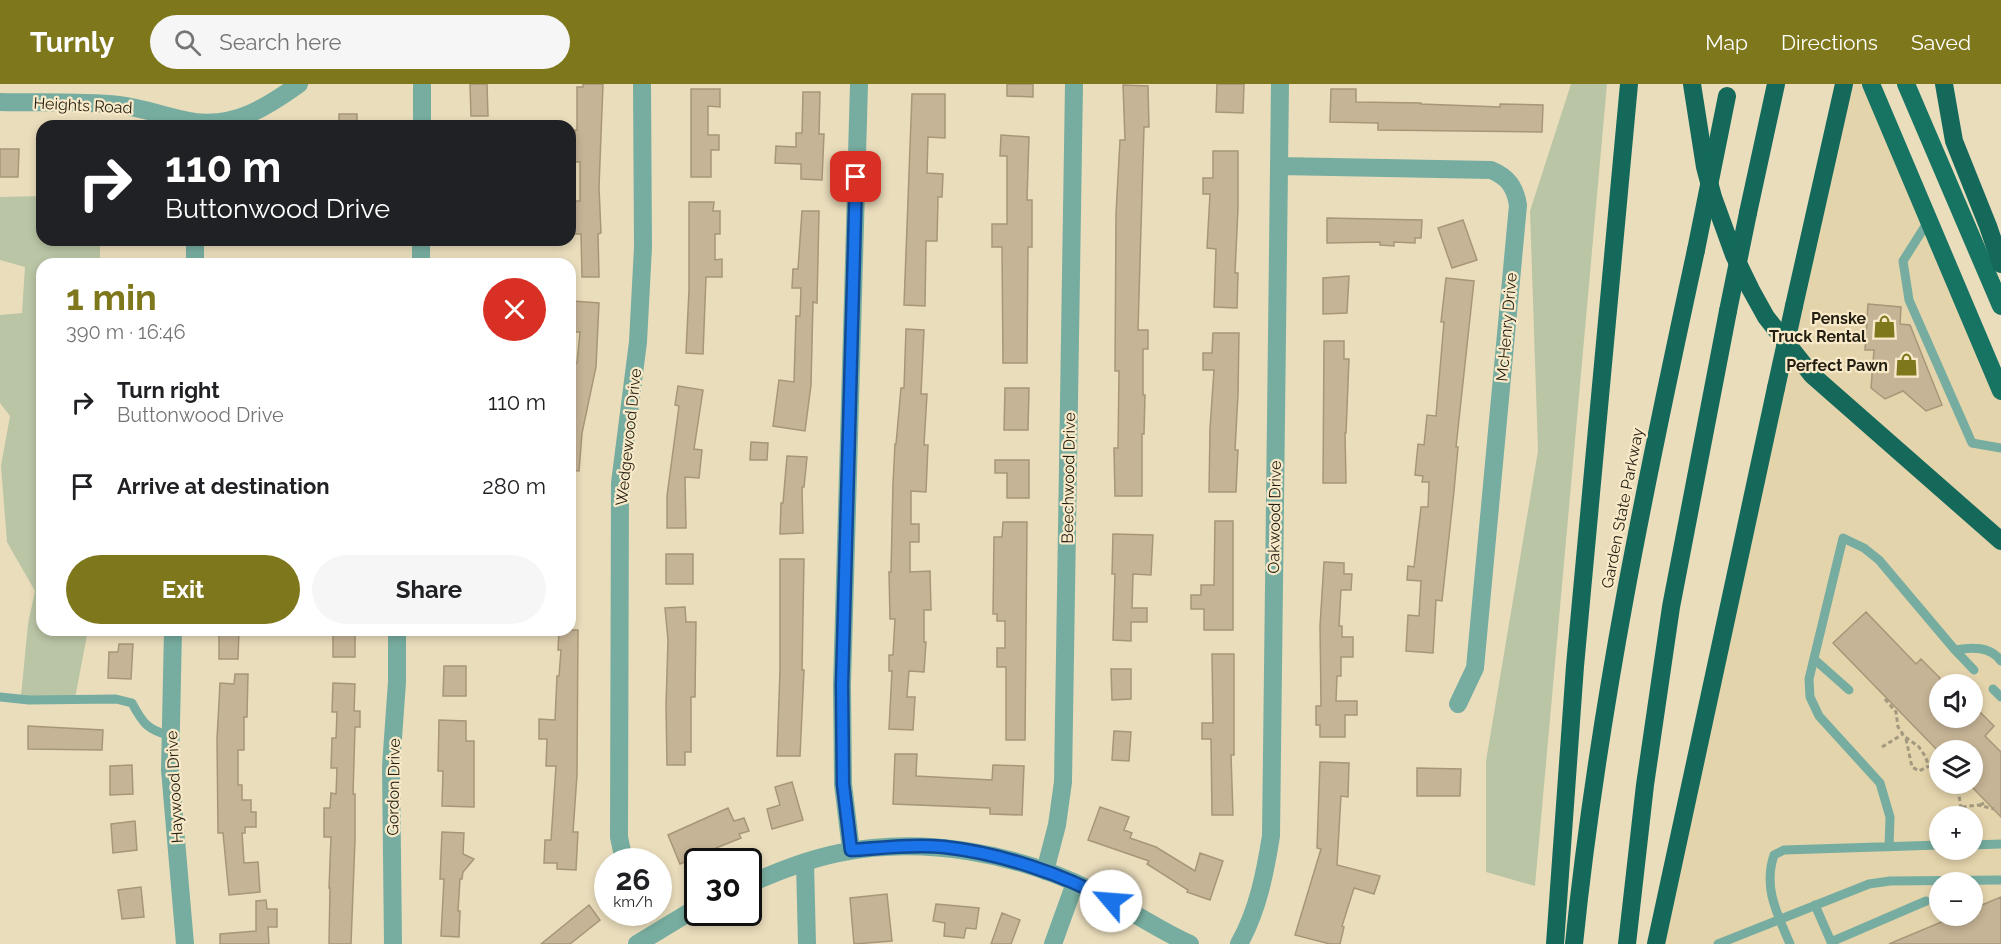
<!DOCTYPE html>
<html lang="en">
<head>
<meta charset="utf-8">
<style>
  :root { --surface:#fff; --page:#f6f6f6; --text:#202124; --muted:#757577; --accent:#7f771c }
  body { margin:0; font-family:Raleway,sans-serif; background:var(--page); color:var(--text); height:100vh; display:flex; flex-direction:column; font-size:22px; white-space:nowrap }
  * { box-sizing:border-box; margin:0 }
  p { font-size:20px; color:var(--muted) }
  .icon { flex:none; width:33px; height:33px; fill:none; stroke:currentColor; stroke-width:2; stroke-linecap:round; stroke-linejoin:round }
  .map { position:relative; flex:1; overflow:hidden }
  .details { position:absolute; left:36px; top:174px; width:540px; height:378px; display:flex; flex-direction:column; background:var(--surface); border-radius:18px; box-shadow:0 3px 9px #0003 }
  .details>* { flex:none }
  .top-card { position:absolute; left:36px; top:36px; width:540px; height:126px; border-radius:18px; box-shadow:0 3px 9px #0003; background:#202124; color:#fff; overflow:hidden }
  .controls { position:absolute; left:1929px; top:590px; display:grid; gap:12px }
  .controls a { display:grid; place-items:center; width:54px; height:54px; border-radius:50%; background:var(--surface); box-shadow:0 3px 9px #0003; font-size:30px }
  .speed { position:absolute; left:594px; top:764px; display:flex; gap:12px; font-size:30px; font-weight:700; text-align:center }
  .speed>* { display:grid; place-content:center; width:78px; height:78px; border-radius:50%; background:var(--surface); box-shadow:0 3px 9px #0003; line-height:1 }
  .speed small { font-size:15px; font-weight:400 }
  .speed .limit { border:3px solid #111; border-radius:9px; background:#fff; color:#111 }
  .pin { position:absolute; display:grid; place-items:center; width:51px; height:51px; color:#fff; margin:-26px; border-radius:12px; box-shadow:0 3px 9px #0006 }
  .me { position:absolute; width:66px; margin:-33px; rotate:297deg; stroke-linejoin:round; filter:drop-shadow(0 0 4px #0008) }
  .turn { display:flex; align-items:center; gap:21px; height:126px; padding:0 30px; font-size:27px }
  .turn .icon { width:78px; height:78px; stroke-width:2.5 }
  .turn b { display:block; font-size:42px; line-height:51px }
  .round { display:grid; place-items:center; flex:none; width:63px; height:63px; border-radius:32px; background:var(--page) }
  .headline { display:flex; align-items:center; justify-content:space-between; height:102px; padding:0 30px }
  h1 { font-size:36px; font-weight:700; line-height:45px; color:var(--accent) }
  .cta { display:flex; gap:12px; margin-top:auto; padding:12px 30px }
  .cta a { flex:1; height:69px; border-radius:36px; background:var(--accent); color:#fff; font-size:24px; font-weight:700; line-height:69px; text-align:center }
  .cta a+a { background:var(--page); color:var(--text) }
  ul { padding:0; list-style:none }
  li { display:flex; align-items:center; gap:18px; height:84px; padding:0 30px }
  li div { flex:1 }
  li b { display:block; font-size:22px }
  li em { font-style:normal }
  header { display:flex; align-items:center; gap:36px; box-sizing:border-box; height:84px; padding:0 30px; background:var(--accent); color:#fff }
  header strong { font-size:28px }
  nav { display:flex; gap:33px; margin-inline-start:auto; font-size:21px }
  .search { width:420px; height:54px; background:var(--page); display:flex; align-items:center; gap:15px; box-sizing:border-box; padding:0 21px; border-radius:33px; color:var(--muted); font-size:22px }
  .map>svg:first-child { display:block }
  .built { fill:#e4d4ac; fill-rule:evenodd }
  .green { fill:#b9c5a4 }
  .building { fill:#c6b496; stroke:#a79678; stroke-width:1.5 }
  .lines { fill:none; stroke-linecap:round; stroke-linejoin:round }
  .path { stroke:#a3997f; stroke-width:3; stroke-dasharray:4.5 3; stroke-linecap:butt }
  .service { stroke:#77ada0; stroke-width:9 }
  .minor { stroke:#77ada0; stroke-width:18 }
  .trunk { stroke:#177463; stroke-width:18 }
  .motorway { stroke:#14695a; stroke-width:18 }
  .motorway-bridge { stroke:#14695a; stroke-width:18 }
  .route-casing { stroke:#114b97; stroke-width:15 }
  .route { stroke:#1a73e8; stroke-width:10 }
  .labels { text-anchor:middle; stroke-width:4.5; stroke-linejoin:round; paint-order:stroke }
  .street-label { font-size:16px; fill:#241f13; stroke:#f8eac9 }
  .poi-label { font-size:16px; font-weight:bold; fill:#241f13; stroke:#f8eac9; text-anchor:end }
</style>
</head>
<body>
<header>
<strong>Turnly</strong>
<div class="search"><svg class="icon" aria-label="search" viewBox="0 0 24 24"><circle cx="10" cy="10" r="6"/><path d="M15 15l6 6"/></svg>Search here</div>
<nav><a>Map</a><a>Directions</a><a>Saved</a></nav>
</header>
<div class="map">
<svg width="2001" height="860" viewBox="0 0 2001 860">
  <rect width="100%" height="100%" fill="#eaddbc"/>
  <path class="built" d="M1850,0H1871L2001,307V860H1656ZM1940,600H1972V633H1940ZM1940,666H1972V699H1940ZM1940,732H1972V765H1940ZM1940,798H1972V831H1940Z"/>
  <path class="green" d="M1571,0H1607L1535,802L1486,788V677L1538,367L1530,127Z
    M42,112V156H100V180H42V546H88L75,614L21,612L28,540L35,507L7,458L1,382L10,332L0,319V231L22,229L25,183L0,176V113Z"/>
  <path class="building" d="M470,0H487L488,32H471Z
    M583,0H603L599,103L601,149L598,150L599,193H582L581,150H570V117H580V78H574L575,46H577V3H583Z
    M1007,0H1033V13L1007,12Z
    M1217,0H1244L1243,29L1216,28Z
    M1123,1L1148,2L1149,43H1144L1138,246H1148V265H1143V311H1145L1144,350H1142V412H1115L1114,364H1118L1119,287H1115L1116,130L1120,56H1125Z
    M691,5H720V23L708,22V51H719V66H711V93H691Z
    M1331,5H1356V18L1421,19V20L1500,23V20L1543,21L1542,48L1378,46V39L1330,38Z
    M803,8H820L819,50H824L822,96L801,95V80L775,79L776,62L796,63V49H802Z
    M912,10H945V54L928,53L927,89L943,90L942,113H938L937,157H926L925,222L904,221Z
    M339,30H357V42H339Z
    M1001,51L1029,53L1027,116H1032V163H1028L1027,279H1003L1002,163H992V140H1007V72H1000Z
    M0,65H19L18,93H0Z
    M1213,67H1238V124L1235,189H1238L1237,224L1214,223L1216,165L1207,164L1210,110H1203V94H1213Z
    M689,118H714L713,127H720V150H715V176L722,175V193H706L703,270L686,269L689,206Z
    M802,127H819L817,219L813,218L811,301L805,347L773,342L779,296L794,298L796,232H800L801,204H792L793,185H798Z
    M1327,134L1422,136L1421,154H1415V159L1394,158V162L1380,161V158L1327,159Z
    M1463,136L1477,176L1452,184L1438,144Z
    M1349,192L1347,229L1323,230V194Z
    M1446,194L1474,197L1456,363H1458L1454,407L1442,517L1436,516L1433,569L1406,567L1408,531L1419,532L1421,497L1407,496L1408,482L1414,483L1421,423H1428L1429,398H1422L1423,392L1415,391L1418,360L1424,361L1427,331L1436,332L1444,238H1441Z
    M572,217L599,219L596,283L582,349L579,387L570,386V290L572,291L575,279H577L580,248H570Z
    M1868,220L1901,223L1900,240L1910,241L1942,321L1926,327L1903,307L1885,315L1871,304L1874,266H1865Z
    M906,245L924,246L921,310H927L924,361H928L926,408L911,407V440H919V458H910V488L930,487L931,526H924V558H926L924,588L909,587L907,613H915L913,646L889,645L892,587H889V571H893L895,535H890L889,488H891L893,400L895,360H896L901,304H904Z
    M1213,249H1239L1238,310L1235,366H1238L1236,408H1209L1210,345L1214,286H1203V269H1212Z
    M1324,257H1344V275H1349L1346,349H1345L1346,399H1323Z
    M678,302L703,306L694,365L702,366L699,394L685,393L686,444H667V412L679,322L675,321Z
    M1005,304H1029L1028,346H1004Z
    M751,358L768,359L767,376H750Z
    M787,372L807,373L804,403H802L803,449L780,450L781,419H783Z
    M995,376H1029V414H1007V389H995Z
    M1215,437H1233V546H1204V525H1191V511H1201V501H1214Z
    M1003,438H1027L1025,656H1006V583H997V564H1005V537H997V530H993L994,453H1002Z
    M1113,450L1153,451L1151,491L1133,490L1132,524H1147V538H1131V557L1113,556L1115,490H1112Z
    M666,470H693V500H666Z
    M780,475H804L802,586H804L800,672H777L780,586Z
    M1324,478L1344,479V490H1352L1351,506H1341L1339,542H1342V553H1353V573H1341V592H1337L1336,617H1357V631H1345V653H1320V641H1316V622H1321L1320,542Z
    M685,523L686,538H696L695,613H691V668H685V681H667L666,622L668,556L665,524Z
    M1866,528L1916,580L1921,575L1940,594V633H1972V620L1994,642L1985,652L2001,668V733L1972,703V666H1940V669L1833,559Z
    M219,546H239L238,575H219Z
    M333,546H355V573H333Z
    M559,546H578L577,691L573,748H578L576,786L557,785V779H544L545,756H551L556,682H546L547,655H539V635L555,636L557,592H559L561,566H558Z
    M119,560H133L131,595L108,594L109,568H118Z
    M1212,570H1234V671H1231L1233,731H1212L1211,655H1202V639H1213Z
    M444,582H466V612H443Z
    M1111,585H1131V615L1112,616Z
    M235,590H248L247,633H244V666H238V701H242V716H251V728H256V743H245V749H242L244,779L258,778L260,808L229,811L223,749H218L217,655L220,599L234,600Z
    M333,599L355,600L354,627H360V643H355L353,710H355V755L351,860H329L330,804H329L331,753H324V724H330L331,709L336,710L337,684H331L332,654H336L337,628H332Z
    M439,636L466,637V657H474V723L442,722L443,687H438Z
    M28,642L103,646L102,666L28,665Z
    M1114,647L1131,648L1129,677L1112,676Z
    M895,670H917L916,692L992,696L993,681L1024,682L1022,731L990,730V724L893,720Z
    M1320,678L1349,679L1348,713L1341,712L1337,781L1380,792L1374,810L1354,804L1342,842L1344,843L1340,860H1330L1295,851L1321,765L1317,764Z
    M132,681L133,710L110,711V682Z
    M1417,684L1461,685L1460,712H1417Z
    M792,698L803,736L772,745L767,725L780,721L775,703Z
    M1100,723L1129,733L1124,746L1132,749L1130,754L1156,763L1195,787L1200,769L1223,777L1210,816L1187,808L1188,806L1147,780L1149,777L1088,756Z
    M728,724L734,737L744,734L749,747L739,750L741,754L696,772L697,773L680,780L668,751Z
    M135,737L137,766L113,769L111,740Z
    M442,748L464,749L463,770L474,775L463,788L462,795H460L458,827H460L459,853L441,852L444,795H440Z
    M141,803L144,833L122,835L118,806Z
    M887,810L892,857L854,860L850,814Z
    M2001,813V860H1889L1958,831H1972V825Z
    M266,816L267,825H277V843H268L269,860H220V850L256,847V817Z
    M936,820L979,824L976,845L966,844L964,854L944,852L945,839L933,837Z
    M589,821L600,836L570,860H541Z
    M1002,829L1020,836L1011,860H991Z"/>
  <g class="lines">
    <path class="path" d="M1885,615L1896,628L1898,643L1904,652L1919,663L1925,672L1929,682L1940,690
      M1906,655L1912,683L1919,687L1929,682
      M1882,663L1903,650
      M1953,699C1959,710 1962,719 1960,732
      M1956,705L1965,699
      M1980,721L1987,718
      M1962,723L1978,721L1994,725"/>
    <path class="service" d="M1929,136L1903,177L1909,216L1972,359L2001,364
      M1955,566L1974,586
      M1814,575L1849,606
      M1993,605L2001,613
      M0,613L29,616L116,615L132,619C143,640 148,646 171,652
      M1972,761L2001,760
      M1889,763L1890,733L1880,699L1819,632L1810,613L1809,595L1843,454L1864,464L1879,476L1955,566C1972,563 1990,562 2001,577
      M1815,821L1832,860
      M1831,858L1926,817
      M1718,860L1869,800L1890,797L2001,796
      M1790,860C1777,829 1763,804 1774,771L1784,766L1940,761"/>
    <path class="minor" d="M0,18C39,19 80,17 119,21C145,24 169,34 195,38C236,43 267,23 299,0
      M422,42V0
      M1279,82L1491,86C1508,93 1515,103 1518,121L1475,584L1458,620
      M195,156V180
      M421,180V156
      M173,546L170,686L185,860
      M851,766L843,700L842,601L859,0
      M624,777L619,753L620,399L638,258L643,163L642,0
      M805,778L807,860
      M1045,787L1057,741L1063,698L1074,0
      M748,800C778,788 808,775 839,769C923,752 1017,769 1093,807C1126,823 1156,845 1190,860
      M393,860L391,682L397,598V546
      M637,860L698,823
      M1053,860L1075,799
      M1239,860C1258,826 1265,789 1271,752L1280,0"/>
    <path class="trunk" d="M1871,0L2001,307
      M1906,0L2001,222"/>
    <path class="motorway" d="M1692,0L1705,83L1713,113L1734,171L1751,206L1766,233L1812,291L2001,457
      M1944,0L1954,57L1988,142L2001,180
      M1748,129L1776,0
      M1794,222L1844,0
      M1555,860L1575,582L1629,0
      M1574,860C1598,626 1646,396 1696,166
      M1627,860L1645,701L1671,523L1728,227
      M1656,860L1776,304"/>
    <path class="motorway-bridge" d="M1696,166L1727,12
      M1728,227L1748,129
      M1776,304L1794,222"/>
  </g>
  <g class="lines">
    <defs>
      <path id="route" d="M856,93L842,601L843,700L851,766C882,764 913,760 944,763C999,769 1063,790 1111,817"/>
    </defs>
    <use href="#route" class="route-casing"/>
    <use href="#route" class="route"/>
  </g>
  <defs>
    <symbol id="shop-bare" viewBox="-9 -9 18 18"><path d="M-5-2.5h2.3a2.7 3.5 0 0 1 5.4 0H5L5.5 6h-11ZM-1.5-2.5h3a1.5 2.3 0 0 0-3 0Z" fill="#7f771c" stroke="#f8eac9" stroke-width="2.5" paint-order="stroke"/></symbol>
  </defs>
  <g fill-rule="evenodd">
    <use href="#shop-bare" x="1868" y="226" width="33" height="33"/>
    <use href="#shop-bare" x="1890" y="264" width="33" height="33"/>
  </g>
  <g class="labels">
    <g class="street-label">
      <text transform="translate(83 21) rotate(3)" y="6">Heights Road</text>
      <text transform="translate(1506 243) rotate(-85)" y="6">McHenry Drive</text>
      <text transform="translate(628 353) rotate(-84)" y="6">Wedgewood Drive</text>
      <text transform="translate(1068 394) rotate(-89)" y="6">Beechwood Drive</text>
      <text transform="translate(1622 424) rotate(-79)" y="6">Garden State Parkway</text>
      <text transform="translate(1274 433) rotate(-89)" y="6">Oakwood Drive</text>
      <text transform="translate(174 703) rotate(-93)" y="6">Haywood Drive</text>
      <text transform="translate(393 703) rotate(-89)" y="6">Gordon Drive</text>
    </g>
    <g class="poi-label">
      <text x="1866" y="240">Penske<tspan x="1866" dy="18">Truck Rental</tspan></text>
      <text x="1888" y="287">Perfect Pawn</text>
    </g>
  </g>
</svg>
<div class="controls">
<a><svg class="icon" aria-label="sound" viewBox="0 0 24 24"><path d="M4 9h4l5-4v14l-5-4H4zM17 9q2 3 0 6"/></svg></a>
<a><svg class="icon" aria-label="layers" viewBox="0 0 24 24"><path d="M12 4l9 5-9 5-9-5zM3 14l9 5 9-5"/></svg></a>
<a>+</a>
<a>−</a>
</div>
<div class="speed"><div>26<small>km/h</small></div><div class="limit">30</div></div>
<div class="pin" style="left:856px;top:93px;background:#d93025"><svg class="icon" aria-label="arrive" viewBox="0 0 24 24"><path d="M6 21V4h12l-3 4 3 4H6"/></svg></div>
<svg class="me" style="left:1111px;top:817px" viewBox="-20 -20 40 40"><circle r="19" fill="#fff"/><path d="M0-13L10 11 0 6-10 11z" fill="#1a73e8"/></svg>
<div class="top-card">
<div class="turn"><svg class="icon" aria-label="right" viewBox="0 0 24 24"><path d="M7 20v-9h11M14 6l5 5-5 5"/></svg><div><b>110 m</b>Buttonwood Drive</div></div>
</div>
<section class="details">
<div class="headline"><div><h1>1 min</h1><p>390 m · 16:46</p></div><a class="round" style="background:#d93025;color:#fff"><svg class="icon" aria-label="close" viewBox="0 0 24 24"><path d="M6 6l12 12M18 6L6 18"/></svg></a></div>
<ul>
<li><svg class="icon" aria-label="right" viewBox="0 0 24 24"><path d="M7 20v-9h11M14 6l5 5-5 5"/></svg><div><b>Turn right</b><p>Buttonwood Drive</p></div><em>110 m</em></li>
<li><svg class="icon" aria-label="arrive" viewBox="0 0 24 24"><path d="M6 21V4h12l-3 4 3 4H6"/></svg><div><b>Arrive at destination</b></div><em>280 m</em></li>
</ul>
<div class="cta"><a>Exit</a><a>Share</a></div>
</section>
</div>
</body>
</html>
